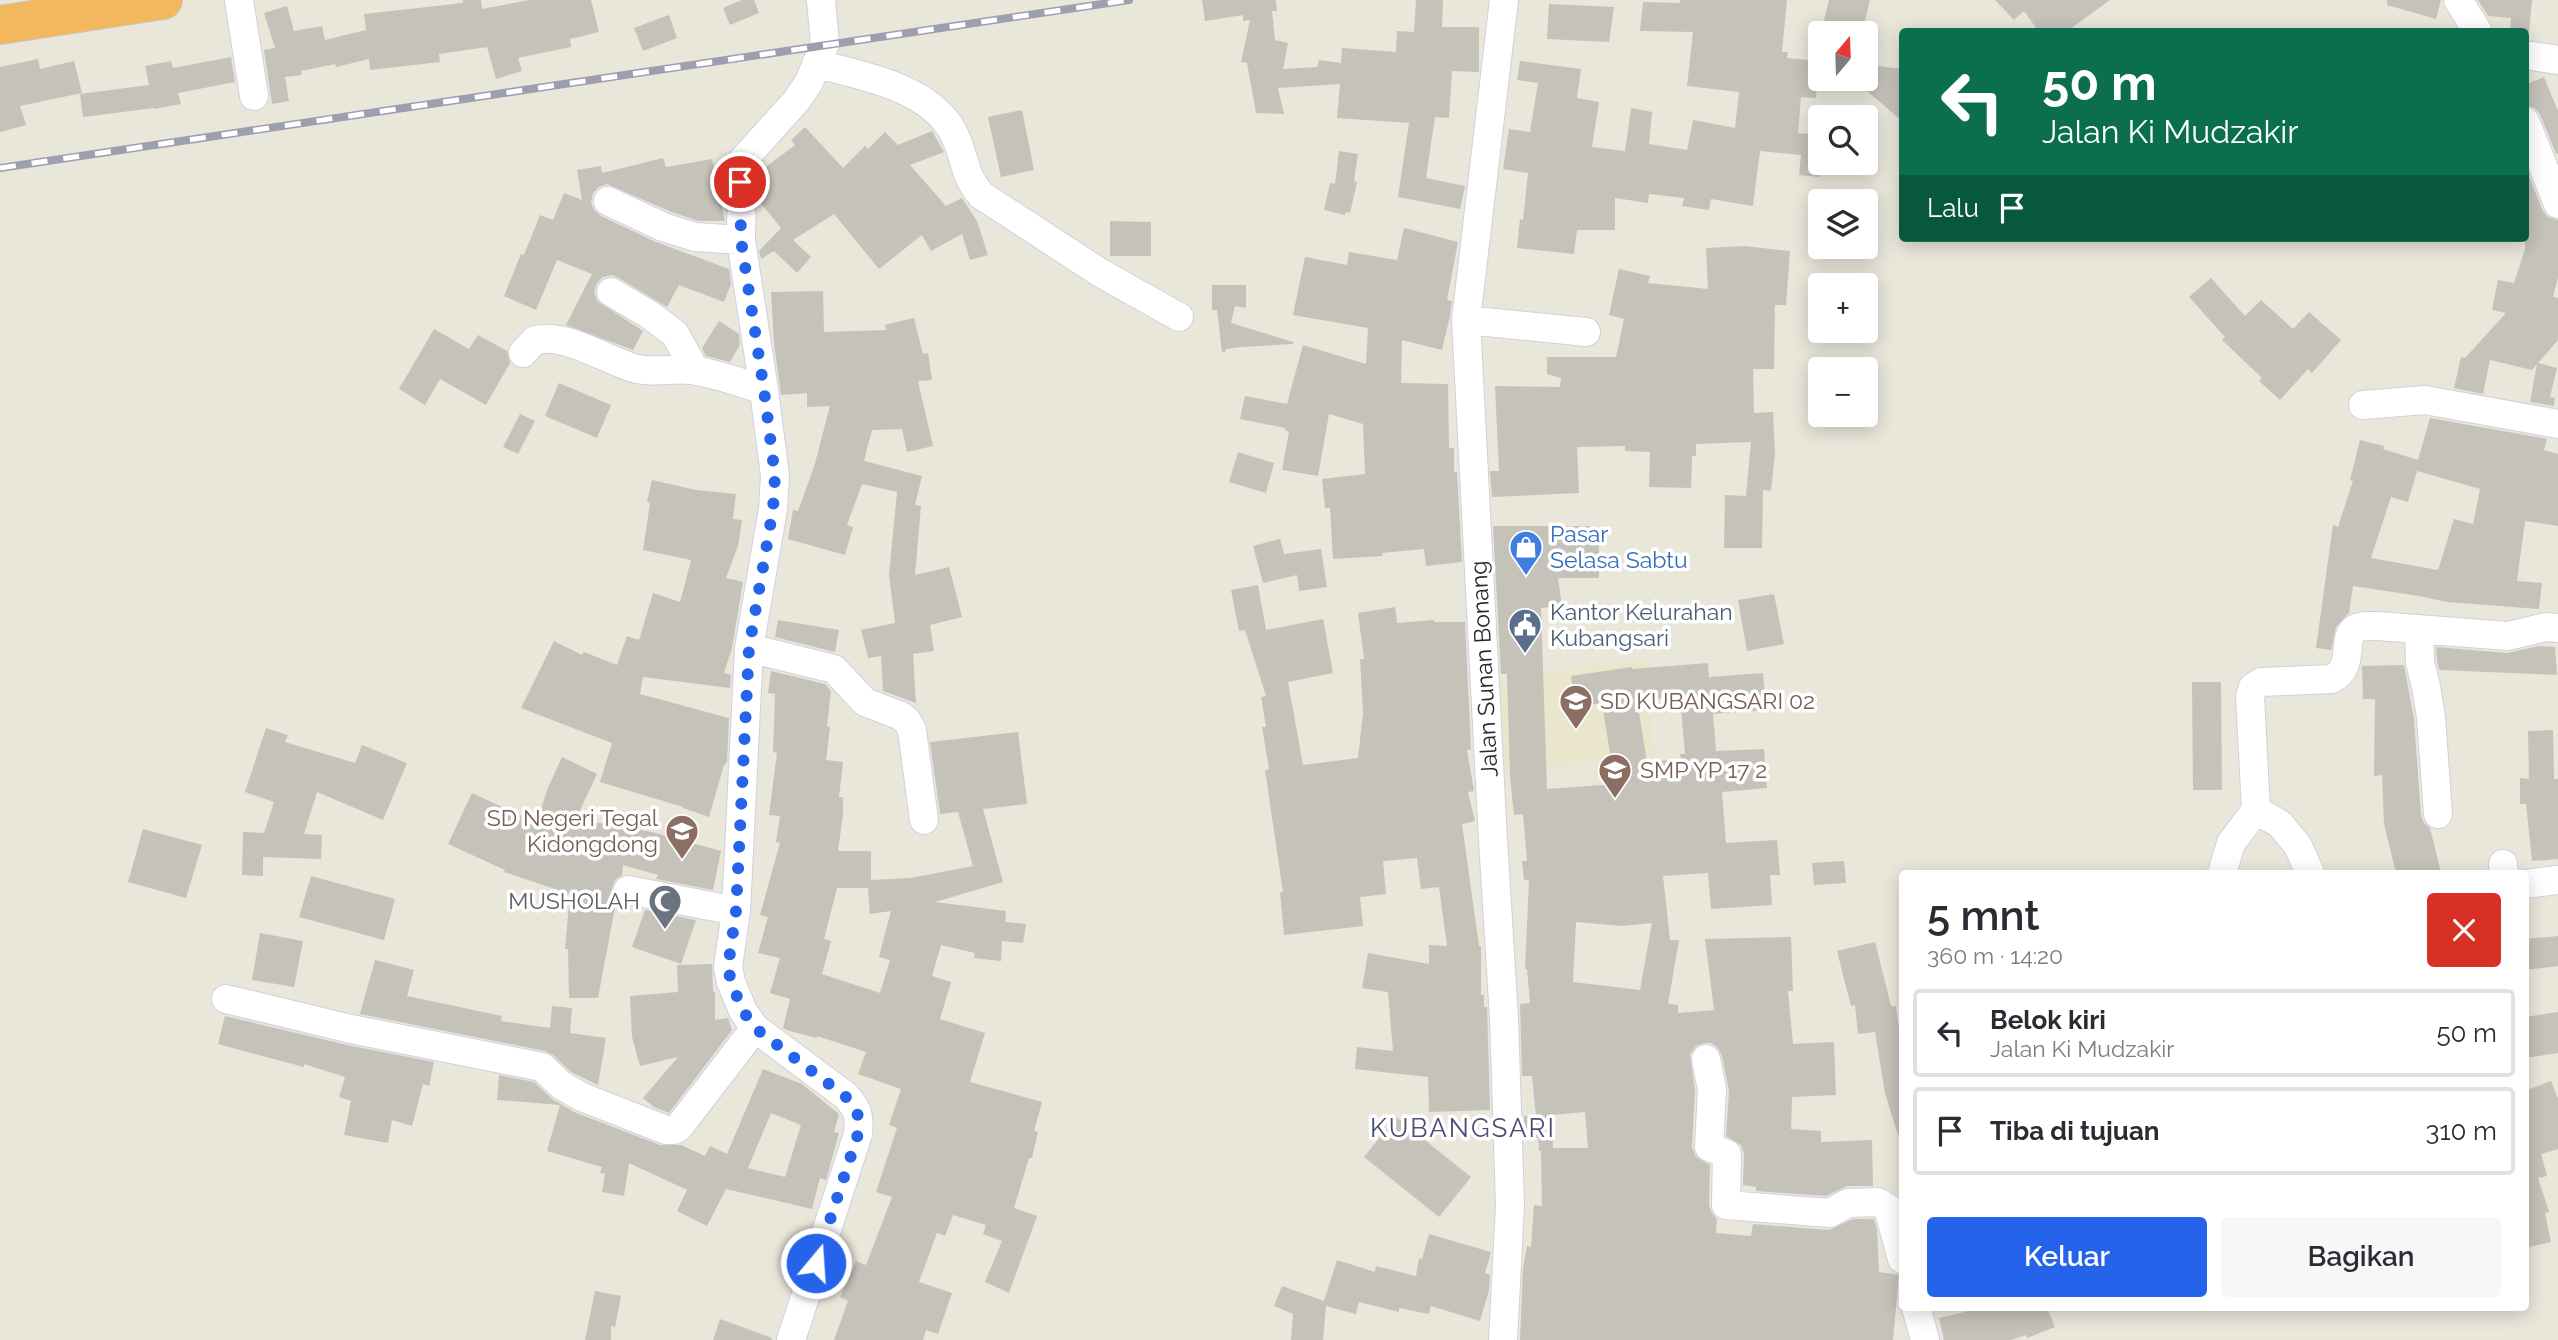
<!DOCTYPE html>
<html lang="id">
<head>
<meta charset="utf-8">
<style>
  :root { --surface:#fff; --page:#f7f7f7; --text:#2b2b33; --muted:#7c7c81; --line:#e1e1e2; --accent:#2563eb }
  body { margin:0; font-family:Raleway,sans-serif; background:var(--page); color:var(--text); height:100vh; display:flex; flex-direction:column; font-size:26px; white-space:nowrap }
  * { box-sizing:border-box; margin:0 }
  p { font-size:23px; color:var(--muted) }
  .icon { flex:none; width:38px; height:38px; fill:none; stroke:currentColor; stroke-width:2; stroke-linecap:round; stroke-linejoin:round }
  .map { position:relative; flex:1; overflow:hidden }
  .panel { position:absolute; left:1899px; top:870px; width:630px; height:441px; display:flex; flex-direction:column; background:var(--surface); border-radius:7px; box-shadow:0 4px 18px #0003 }
  .panel>* { flex:none }
  .banner { position:absolute; left:1899px; top:28px; width:630px; height:214px; border-radius:7px; box-shadow:0 4px 18px #0003; background:#0b6e4f; color:#fff; overflow:hidden }
  .needle { width:46px; rotate:19deg }
  .controls { position:absolute; left:1808px; top:21px; display:grid; gap:14px }
  .controls a { display:grid; place-items:center; width:70px; height:70px; border-radius:7px; background:var(--surface); box-shadow:0 4px 18px #0003; font-size:35px }
  .pin { position:absolute; display:grid; place-items:center; width:60px; height:60px; color:#fff; margin:-30px; border:4px solid #fff; border-radius:50%; box-shadow:0 2px 7px #0007 }
  .me { position:absolute; width:77px; margin:-38px; rotate:18deg; stroke-linejoin:round; filter:drop-shadow(0 0 5px #0008) }
  .turn { display:flex; align-items:center; gap:24px; height:147px; padding:0 28px; font-size:32px }
  .turn .icon { width:91px; height:91px; stroke-width:2.5 }
  .turn b { display:block; font-size:49px; line-height:60px }
  .then { display:flex; align-items:center; height:66px; padding:0 28px; background:#0003; gap:14px; font-size:26px }
  .round { display:grid; place-items:center; flex:none; width:74px; height:74px; border-radius:7px; background:var(--page) }
  .headline { display:flex; align-items:center; justify-content:space-between; height:119px; padding:0 28px }
  h1 { font-size:42px; font-weight:600; line-height:52px }
  .button { display:flex; gap:14px; margin-top:auto; padding:14px 28px }
  .button a { flex:1; height:80px; border-radius:7px; background:var(--accent); color:#fff; font-size:28px; font-weight:600; line-height:80px; text-align:center }
  .button a+a { background:var(--page); color:var(--text) }
  ul { padding:0; list-style:none }
  li { display:flex; align-items:center; gap:21px; height:88px; margin:0 14px 10px; padding:0 14px; border:4px solid var(--line); border-radius:7px }
  li div { flex:1 }
  li b { display:block; font-size:26px }
  li em { font-style:normal }
  .map>svg:first-child { display:block }
  .education { fill:#eae6cb; fill-rule:evenodd }
  .building { fill:#c5c2ba; fill-rule:evenodd }
  .lines { fill:none; stroke-linecap:round; stroke-linejoin:round }
  .minor-casing { stroke:#d0d0e0; stroke-width:30 }
  .highway-casing { stroke:#c7c7c7; stroke-width:40 }
  .minor { stroke:#fff; stroke-width:28 }
  .highway { stroke:#f1b85d; stroke-width:38 }
  .rail-casing { stroke:#9e9eb1; stroke-width:8 }
  .rail { stroke:#fff; stroke-width:5; stroke-dasharray:16; stroke-linecap:butt }
  .route { stroke:#2563eb; stroke-width:12; stroke-dasharray:0 21.6 }
  .labels { text-anchor:middle; stroke-width:7; stroke-linejoin:round; paint-order:stroke }
  .shop-label { font-size:23px; fill:#366cbe; stroke:#fff; text-anchor:start }
  .service-label { font-size:23px; fill:#4e5e75; stroke:#fff; text-anchor:start }
  .street-label { font-size:23px; fill:#282828; stroke:#fff }
  .education-label { font-size:23px; fill:#785e54; stroke:#fff; text-anchor:start }
  .worship-label { font-size:23px; fill:#5b616d; stroke:#fff; text-anchor:end }
  .quarter-label { font-size:26px; letter-spacing:2px; fill:#4c4c75; stroke:#fff }
</style>
</head>
<body>
<div class="map">
<svg width="2558" height="1340" viewBox="0 0 2558 1340">
  <rect width="100%" height="100%" fill="#e9e6da"/>
  <path class="education" d="M1645,659L1654,758L1502,770L1498,681ZM1632,667L1646,755L1602,703L1576,707L1571,676ZM1543,683L1510,767L1507,684Z"/>
  <path class="building" d="M463,0H481L482,9L529,0H591L599,32L570,39L571,47L518,58L522,71L496,79L487,47L439,54L440,62L370,70L369,59L336,67L335,64L301,71L302,75L285,77L289,101L272,104L264,50L275,48L264,13L287,6L294,31L322,26L325,40L366,30L364,14L463,3Z
    M742,0H754L759,13L730,25L723,8Z
    M1202,0H1276L1277,11H1272L1275,40L1288,43L1283,69L1317,67L1319,60L1341,63L1342,48L1396,52L1397,31L1414,32L1416,0H1443L1442,27H1479V72L1452,71L1449,118L1435,117L1426,178L1465,186L1460,209L1398,197L1409,123L1337,118L1340,84L1278,88L1284,114L1256,113L1247,63L1241,62L1250,20L1243,21V15L1205,21Z
    M1680,0H1787L1782,52H1788L1787,58L1819,61L1816,98L1801,97L1798,133L1820,135V177L1799,175L1801,155L1760,151L1753,206L1711,199L1709,210L1682,206L1684,198L1649,194L1648,203L1615,198V230H1577L1574,254L1517,248L1520,219L1523,220L1528,173L1503,169L1509,129L1530,132L1538,83L1517,80L1520,61L1581,69L1577,98L1599,102L1592,147L1625,151L1631,108L1652,112L1649,144L1687,150L1693,120L1735,128L1739,92L1687,86L1693,32L1640,31L1643,2L1680,3Z
    M1829,0H1870L1862,33H1842L1822,28Z
    M1995,0H2110L2066,32H2039L2024,11L2014,20Z
    M2387,0H2441L2436,19L2387,5Z
    M2478,0H2532L2529,32H2510L2511,18L2488,16Z
    M1549,4L1614,7L1609,42L1547,39Z
    M669,15L677,38L643,51L634,28Z
    M231,57L235,82L178,93L181,104L154,109V108L83,117L80,94L149,85L145,66L171,61L173,68Z
    M38,59L40,69L74,61L82,93L20,106L26,125L0,132V67Z
    M1877,66L1902,69V121L1860,85Z
    M2544,77L2558,111V153L2556,154L2540,114L2535,108L2525,105V85Z
    M1022,110L1034,170L1001,177L988,117Z
    M805,127L843,168L865,146L868,149L885,132L898,145L932,131L944,152L910,165L946,206L962,198L977,221L988,255L970,260L962,234L931,251L922,235L879,269L834,214L793,240L811,257L797,273L774,251L761,259L759,251L781,228L758,200L759,167L762,170L795,145L791,140Z
    M1339,151L1358,154L1354,181L1357,182L1350,213L1346,212L1345,215L1324,210L1330,183L1335,184Z
    M663,158L666,167L712,159L725,221H698L669,211L607,184L599,187L593,193L591,202L594,210L601,216L656,242L729,269L731,284L724,302L679,285L667,307L619,278L612,275L603,277L597,283L594,291L597,301L643,331L633,350L566,325L592,274L557,260L536,310L504,296L521,254L524,255L540,215L553,220L564,193L582,200L577,170L601,166L602,173Z
    M2525,167L2543,211L2548,217L2558,220V278L2553,297L2558,298V340L2538,363L2557,368L2550,397L2555,398L2554,406L2530,402L2537,364L2532,370L2490,360L2483,394L2454,388L2461,357L2465,358L2506,313L2492,310L2498,280L2514,283L2525,249Z
    M1110,221L1151,222V256H1110Z
    M1404,228L1458,242L1447,300L1452,301L1450,316L1442,350L1402,340L1401,383L1448,384L1449,448H1454V472H1457L1462,562L1426,566L1424,549L1382,553L1383,556L1333,559L1330,508H1325L1322,479L1365,474L1363,424L1329,414L1318,476L1282,470L1289,432L1285,430V428L1240,419L1245,396L1287,404L1303,345L1366,364L1368,328L1293,315L1305,257L1347,265L1349,252L1397,260Z
    M1745,246L1790,251L1786,305H1775L1774,369H1753L1754,413L1773,412L1775,454L1771,491L1763,490L1762,548H1724L1725,495L1746,496L1751,442L1696,444V456H1692L1691,488L1649,487L1650,452L1625,451V446L1577,447L1579,493L1492,497L1490,471H1499L1495,386L1560,387L1561,378L1547,374V357H1616L1624,319L1609,315L1619,269L1650,276L1648,283L1708,289L1706,248Z
    M2211,278L2245,316L2261,300L2293,329L2309,312L2341,340L2312,373L2308,369L2280,400L2259,381L2262,378L2222,340L2225,337L2189,297Z
    M1212,285H1246V308L1235,306L1231,323L1293,342V344L1241,347L1226,349L1225,352H1222L1217,310H1212Z
    M823,291L824,332L886,330L885,325L914,318L923,354L928,353L932,380L918,381L933,446L907,452L902,429L872,430L864,461L922,476L915,505L921,506L915,575L949,567L962,617L930,625L934,651L913,654L916,703L883,691L881,656L868,658L861,630L895,623L889,575L897,492L862,484L847,525L853,527L845,555L788,539L793,510L798,511L814,467L830,406L807,407V393L781,395L774,344L771,292Z
    M719,321L739,334L740,345L730,362L706,356L702,348Z
    M434,329L469,349L478,335L507,351L510,363L486,405L440,379L425,405L399,389Z
    M559,383L611,405L597,438L545,416Z
    M520,414L535,421L518,454L503,447Z
    M2430,418L2547,439L2544,450L2558,454V526L2525,521L2517,581L2542,583L2539,609L2447,602L2419,596L2353,586L2349,613L2336,627L2331,650L2316,648L2333,525L2338,527L2353,481L2350,480L2360,440L2384,446L2383,449L2418,460ZM2417,471L2480,489L2473,524L2454,519L2438,570L2371,558L2391,497L2408,502Z
    M1238,452L1274,463L1266,493L1229,482Z
    M652,480L696,490L736,494L733,519L742,520L738,546L726,578L743,582L732,648L724,673L731,675L730,688L643,677L640,694L729,718L727,762L724,765L709,817L683,808V807L600,782L612,743L521,708L554,641L582,655L584,652L617,665L627,636L639,640L653,593L680,602L691,560L643,550L650,503L647,502Z
    M1493,526H1590V545H1599V578H1558L1562,606L1541,608L1547,789L1615,784L1602,703L1575,707L1571,676L1632,667V669L1708,663L1709,677L1763,673L1766,710L1713,714L1716,751L1764,749L1767,788L1722,792L1726,843L1777,840L1780,875H1770L1772,905L1711,909L1708,873L1663,876L1670,940H1679L1668,1004L1678,1005V1013L1714,1010L1705,939L1791,937L1793,991H1788L1793,1044L1834,1042L1836,1095L1792,1097L1791,1129L1821,1131V1142L1872,1140L1873,1186H1847L1826,1196L1756,1191V1187L1743,1185L1744,1154L1741,1145L1726,1136L1729,1091L1722,1056L1718,1048L1711,1043H1704L1696,1046L1690,1054L1695,1091L1692,1147L1696,1157L1710,1165L1709,1205L1712,1213L1717,1219L1716,1233L1751,1236L1753,1224L1829,1230L1853,1219H1874L1877,1229L1879,1272L1899,1275L1893,1340H1520L1523,1268L1527,1246L1531,1247L1534,1205L1542,1206L1541,1151H1539L1538,1138H1524V1116H1536L1532,1076H1522L1520,1004L1530,1003L1527,969H1525L1529,880H1524L1522,861H1527L1523,814L1514,815L1510,777L1507,674H1501ZM1680,697L1685,754H1680L1681,759L1647,762L1637,700ZM1576,922L1622,926L1652,923L1640,990L1573,982ZM1585,1112L1588,1148H1553L1552,1115Z
    M1280,539L1284,554L1321,549L1327,587L1299,591L1297,575L1263,583L1253,546Z
    M1258,585L1266,630L1323,619L1333,673L1288,682L1303,765L1358,758L1363,713L1360,659H1364L1358,613L1395,607L1397,623L1434,620V622H1465L1470,727L1471,750H1467L1474,791L1468,792L1475,821L1462,824L1479,946H1481V995H1484V1007H1487L1490,1110L1429,1112L1428,1077L1355,1069L1357,1047L1393,1051L1388,992L1362,988L1368,953L1429,964V945L1447,946L1439,887L1421,889L1417,858L1383,861L1386,894L1360,897L1363,926L1284,935L1280,892H1283L1265,770L1269,769L1262,727H1266L1261,697L1266,696L1245,630L1239,631L1231,590Z
    M1774,594L1784,644L1747,651L1738,600Z
    M778,620L839,630L835,652L775,637Z
    M2539,646L2555,647L2557,675L2439,670L2437,661L2436,647L2507,653Z
    M2404,665L2414,719L2421,815L2424,823L2430,828L2441,873H2396L2384,824L2382,775L2374,776L2375,699H2363L2362,666Z
    M771,671L825,684L831,691L827,726L830,727L826,760L843,762L839,797H843V815L838,851H871V880L911,878L973,866L958,812L940,814L930,742L1018,732L1027,804L983,809L1003,882L935,902L1006,911L1005,922L1026,924L1023,943L1002,941L1001,961L974,958L975,953L941,945L932,976L951,982L940,1019L985,1033L970,1082L1042,1102L1034,1131L1038,1132L1032,1158H1029L1014,1208L1037,1216L1009,1293L985,1282L1002,1241L983,1234L986,1225L953,1215L945,1236L937,1233L919,1282L952,1293L938,1334L926,1330L923,1340H834L848,1301L840,1297L856,1261L866,1265L892,1197L876,1192L897,1128L889,1125L901,1089L858,1074L866,1052L817,1036V1038L786,1030L783,1028L790,999L770,993L780,958L758,953L768,917L760,915L780,843L776,842L780,816L769,815L777,753L773,752L775,694L768,693ZM837,888H868L870,914L891,911L879,957L890,960L880,993L822,974L831,941L824,939Z
    M2192,682H2221L2222,790H2193Z
    M266,728L288,735L285,742L355,763L362,745L407,763L383,820L317,792L304,834L322,835L321,859L263,857V876L242,875L243,832L264,833L274,802L245,792Z
    M2553,730L2554,779H2558V859L2532,861L2526,804H2520V778L2529,779L2528,731Z
    M562,757L597,774L576,819L652,832L721,851L713,890L656,879L658,875L623,865L622,875L615,880L612,888V895L616,902L598,998H569L568,949H565L570,894L504,872L505,870L448,844L472,793L537,823L547,790Z
    M143,829L202,845L186,898L128,882Z
    M1844,861L1846,883L1814,885L1812,863Z
    M311,876L395,899L384,940L299,917Z
    M645,910L696,920L681,964L632,947Z
    M260,933L303,941L294,987L252,980Z
    M2558,936V966L2525,970V939Z
    M1875,942L1891,1006H1896L1900,1037H1902V1134L1898,1135L1885,1093L1875,1032L1858,1034L1855,1005L1851,1006L1837,951Z
    M375,960L414,970L407,996L502,1016L501,1021L550,1028L552,1006L572,1008L570,1033L606,1038L598,1085L571,1072L553,1055L545,1051L360,1014Z
    M712,964L713,992H715V1020L728,1018L732,1030L669,1113L654,1107L643,1098L678,1057L640,1066L632,1037L630,996L678,992L677,965Z
    M2558,1012V1053L2525,1058V1017Z
    M225,1016L347,1045L434,1062L429,1086L423,1084L412,1126L392,1120L388,1143L344,1135L351,1101L339,1097L345,1077L304,1064V1067L218,1044Z
    M763,1069L802,1084L839,1114L834,1132L839,1133L826,1180L820,1178L812,1209L726,1189L707,1226L677,1211L687,1190L629,1163L624,1196L602,1192L605,1174L600,1173L602,1167L547,1151L560,1105L497,1100L499,1075L534,1082L552,1099L574,1112L660,1145H681L705,1156L710,1146L727,1154ZM771,1113L801,1125L785,1177L748,1168Z
    M2551,1081L2558,1099V1149L2541,1154L2547,1176L2538,1178L2549,1212L2545,1213L2551,1242L2525,1248V1091Z
    M1396,1117L1471,1177L1439,1217L1364,1157Z
    M1429,1234L1491,1252L1485,1273L1490,1275L1489,1290L1480,1321L1431,1306L1429,1314L1399,1308V1312L1359,1302L1356,1314L1326,1306L1323,1340H1291L1293,1314L1274,1306L1282,1286L1324,1301L1337,1260L1375,1272L1376,1266L1416,1276L1419,1258L1422,1259Z
    M595,1291L621,1296L615,1327L611,1326V1340H585Z
    M1976,1307H2047L2055,1327L2027,1338L2026,1335L2011,1340H1944L1939,1318L1977,1309Z
    M720,1319L772,1338V1340H713Z"/>
  <g class="lines">
    <defs>
      <path id="minor" d="M239,0L254,96
        M2458,0L2478,32
        M2525,55L2558,60
        M816,64C860,75 929,87 953,132C966,156 962,173 981,195L1099,272L1179,317
        M2525,121L2558,204
        M608,201L663,227L695,237L741,240
        M611,292L650,315L675,334L695,370
        M1466,320L1586,332
        M523,353L535,340C565,332 607,361 637,369C656,373 673,368 691,370C716,373 741,383 764,390
        M2363,405L2425,400L2558,424
        M2419,629L2420,663L2426,686L2431,717L2438,814
        M749,648L834,669L865,702L901,716L907,721L912,730L924,820
        M2256,810L2280,824L2298,846L2310,873
        M2503,864L2504,873
        M2222,873L2231,843L2256,810L2250,697L2253,687L2261,682L2332,679C2356,666 2341,639 2355,629C2361,625 2371,626 2378,626L2508,636L2546,627L2558,628
        M2525,884L2558,880
        M628,890L736,911
        M226,999L351,1029L542,1067L561,1085L582,1097L666,1130H674L679,1127L755,1028
        M1706,1059L1712,1090L1709,1147L1727,1154L1726,1205L1830,1213L1848,1203L1878,1202L1888,1208L1902,1259
        M1916,1307L1925,1340
        M791,1340L858,1134C860,1117 858,1109 846,1096L755,1028L743,1011L731,982L728,967L736,911L749,648L773,509L775,476L764,390L741,240L742,161L797,100L809,82L825,44L821,0
        M1503,1340L1510,1205L1504,1018L1493,840L1466,320L1504,0"/>
      <path id="highway" d="M0,25L163,0"/>
    </defs>
    <use href="#minor" class="minor-casing"/>
    <use href="#highway" class="highway-casing"/>
    <use href="#minor" class="minor"/>
    <use href="#highway" class="highway"/>
    <defs>
      <path id="rail" d="M0,168L1129,0"/>
    </defs>
    <use href="#rail" class="rail-casing"/>
    <use href="#rail" class="rail"/>
  </g>
  <g class="lines">
    <path class="route" d="M740,182L741,240L764,390L775,476L773,509L749,648L736,911L728,967L731,982L743,1011L755,1028L846,1097C858,1109 860,1117 858,1134L816,1263"/>
  </g>
  <defs>
    <symbol id="shop-pin" viewBox="-11 -11 22 30"><path d="M0 17L-7.5 6A9.5 9.5 0 1 1 7.5 6Z" fill="#3f7fe0" stroke="#fff"/><path d="M-5-2.5h2.3a2.7 3.5 0 0 1 5.4 0H5L5.5 6h-11ZM-1.5-2.5h3a1.5 2.3 0 0 0-3 0Z" fill="#fff"/></symbol>
    <symbol id="civic-pin" viewBox="-11 -11 22 30"><path d="M0 17L-7.5 6A9.5 9.5 0 1 1 7.5 6Z" fill="#5c6f8a" stroke="#fff"/><path d="M-.6-6.5H3V-4.5H.6V-3L4-1V1h2V6H-6V1h2V-1L-.6-3ZM-1.2 2.5V6h2.4V2.5Z" fill="#fff"/></symbol>
    <symbol id="school-pin" viewBox="-11 -11 22 30"><path d="M0 17L-7.5 6A9.5 9.5 0 1 1 7.5 6Z" fill="#8d6e63" stroke="#fff"/><path d="M0-5L7-2L0 1L-7-2ZM-4 1L0 2.5L4 1V4Q0 6-4 4Z" fill="#fff"/></symbol>
    <symbol id="mosque-pin" viewBox="-11 -11 22 30"><path d="M0 17L-7.5 6A9.5 9.5 0 1 1 7.5 6Z" fill="#6b7280" stroke="#fff"/><path d="M3.5-4.9A6 6 0 1 0 3.5 4.9A5 5 0 1 1 3.5-4.9Z" fill="#fff"/></symbol>
  </defs>
  <g fill-rule="evenodd">
    <use href="#shop-pin" x="1507" y="528" width="38" height="52"/>
    <use href="#civic-pin" x="1506" y="606" width="38" height="52"/>
    <use href="#school-pin" x="1557" y="682" width="38" height="52"/>
    <use href="#school-pin" x="1596" y="751" width="38" height="52"/>
    <use href="#school-pin" x="663" y="812" width="38" height="52"/>
    <use href="#mosque-pin" x="646" y="882" width="38" height="52"/>
  </g>
  <g class="labels">
    <g class="shop-label">
      <text x="1550" y="542">Pasar<tspan x="1550" dy="26">Selasa Sabtu</tspan></text>
    </g>
    <g class="service-label">
      <text x="1550" y="620">Kantor Kelurahan<tspan x="1550" dy="26">Kubangsari</tspan></text>
    </g>
    <g class="street-label">
      <text transform="translate(1484 669) rotate(-93)" y="8">Jalan Sunan Bonang</text>
    </g>
    <g class="education-label">
      <text x="1600" y="709">SD KUBANGSARI 02</text>
      <text x="1640" y="778">SMP YP 17 2</text>
      <text x="658" y="826" text-anchor="end">SD Negeri Tegal<tspan x="658" dy="26">Kidongdong</tspan></text>
    </g>
    <g class="worship-label">
      <text x="640" y="909">MUSHOLAH</text>
    </g>
    <g class="quarter-label">
      <text x="1463" y="1137">KUBANGSARI</text>
    </g>
  </g>
</svg>
<div class="controls">
<a><svg class="needle" viewBox="-14 -14 28 28"><path d="M0-13l5 13h-10z" fill="#e53935"/><path d="M0 13l5-13h-10z" fill="#7c7c81"/></svg></a>
<a><svg class="icon" aria-label="search" viewBox="0 0 24 24"><circle cx="10" cy="10" r="6"/><path d="M15 15l6 6"/></svg></a>
<a><svg class="icon" aria-label="layers" viewBox="0 0 24 24"><path d="M12 4l9 5-9 5-9-5zM3 14l9 5 9-5"/></svg></a>
<a>+</a>
<a>−</a>
</div>
<div class="pin" style="left:740px;top:182px;background:#d93025"><svg class="icon" aria-label="arrive" viewBox="0 0 24 24"><path d="M6 21V4h12l-3 4 3 4H6"/></svg></div>
<svg class="me" style="left:816px;top:1263px" viewBox="-20 -20 40 40"><circle r="17" fill="#2563eb" stroke="#fff" stroke-width="3"/><path d="M0-11L8 9 0 5-8 9z" fill="#fff"/></svg>
<div class="banner">
<div class="turn"><svg class="icon" aria-label="left" viewBox="0 0 24 24"><path d="M17 20v-9H6M10 6l-5 5 5 5"/></svg><div><b>50 m</b>Jalan Ki Mudzakir</div></div>
<div class="then">Lalu<svg class="icon" aria-label="arrive" viewBox="0 0 24 24"><path d="M6 21V4h12l-3 4 3 4H6"/></svg></div>
</div>
<section class="panel">
<div class="headline"><div><h1>5 mnt</h1><p>360 m · 14:20</p></div><a class="round" style="background:#d93025;color:#fff"><svg class="icon" aria-label="close" viewBox="0 0 24 24"><path d="M6 6l12 12M18 6L6 18"/></svg></a></div>
<ul>
<li><svg class="icon" aria-label="left" viewBox="0 0 24 24"><path d="M17 20v-9H6M10 6l-5 5 5 5"/></svg><div><b>Belok kiri</b><p>Jalan Ki Mudzakir</p></div><em>50 m</em></li>
<li><svg class="icon" aria-label="arrive" viewBox="0 0 24 24"><path d="M6 21V4h12l-3 4 3 4H6"/></svg><div><b>Tiba di tujuan</b></div><em>310 m</em></li>
</ul>
<div class="button"><a>Keluar</a><a>Bagikan</a></div>
</section>
</div>
</body>
</html>
